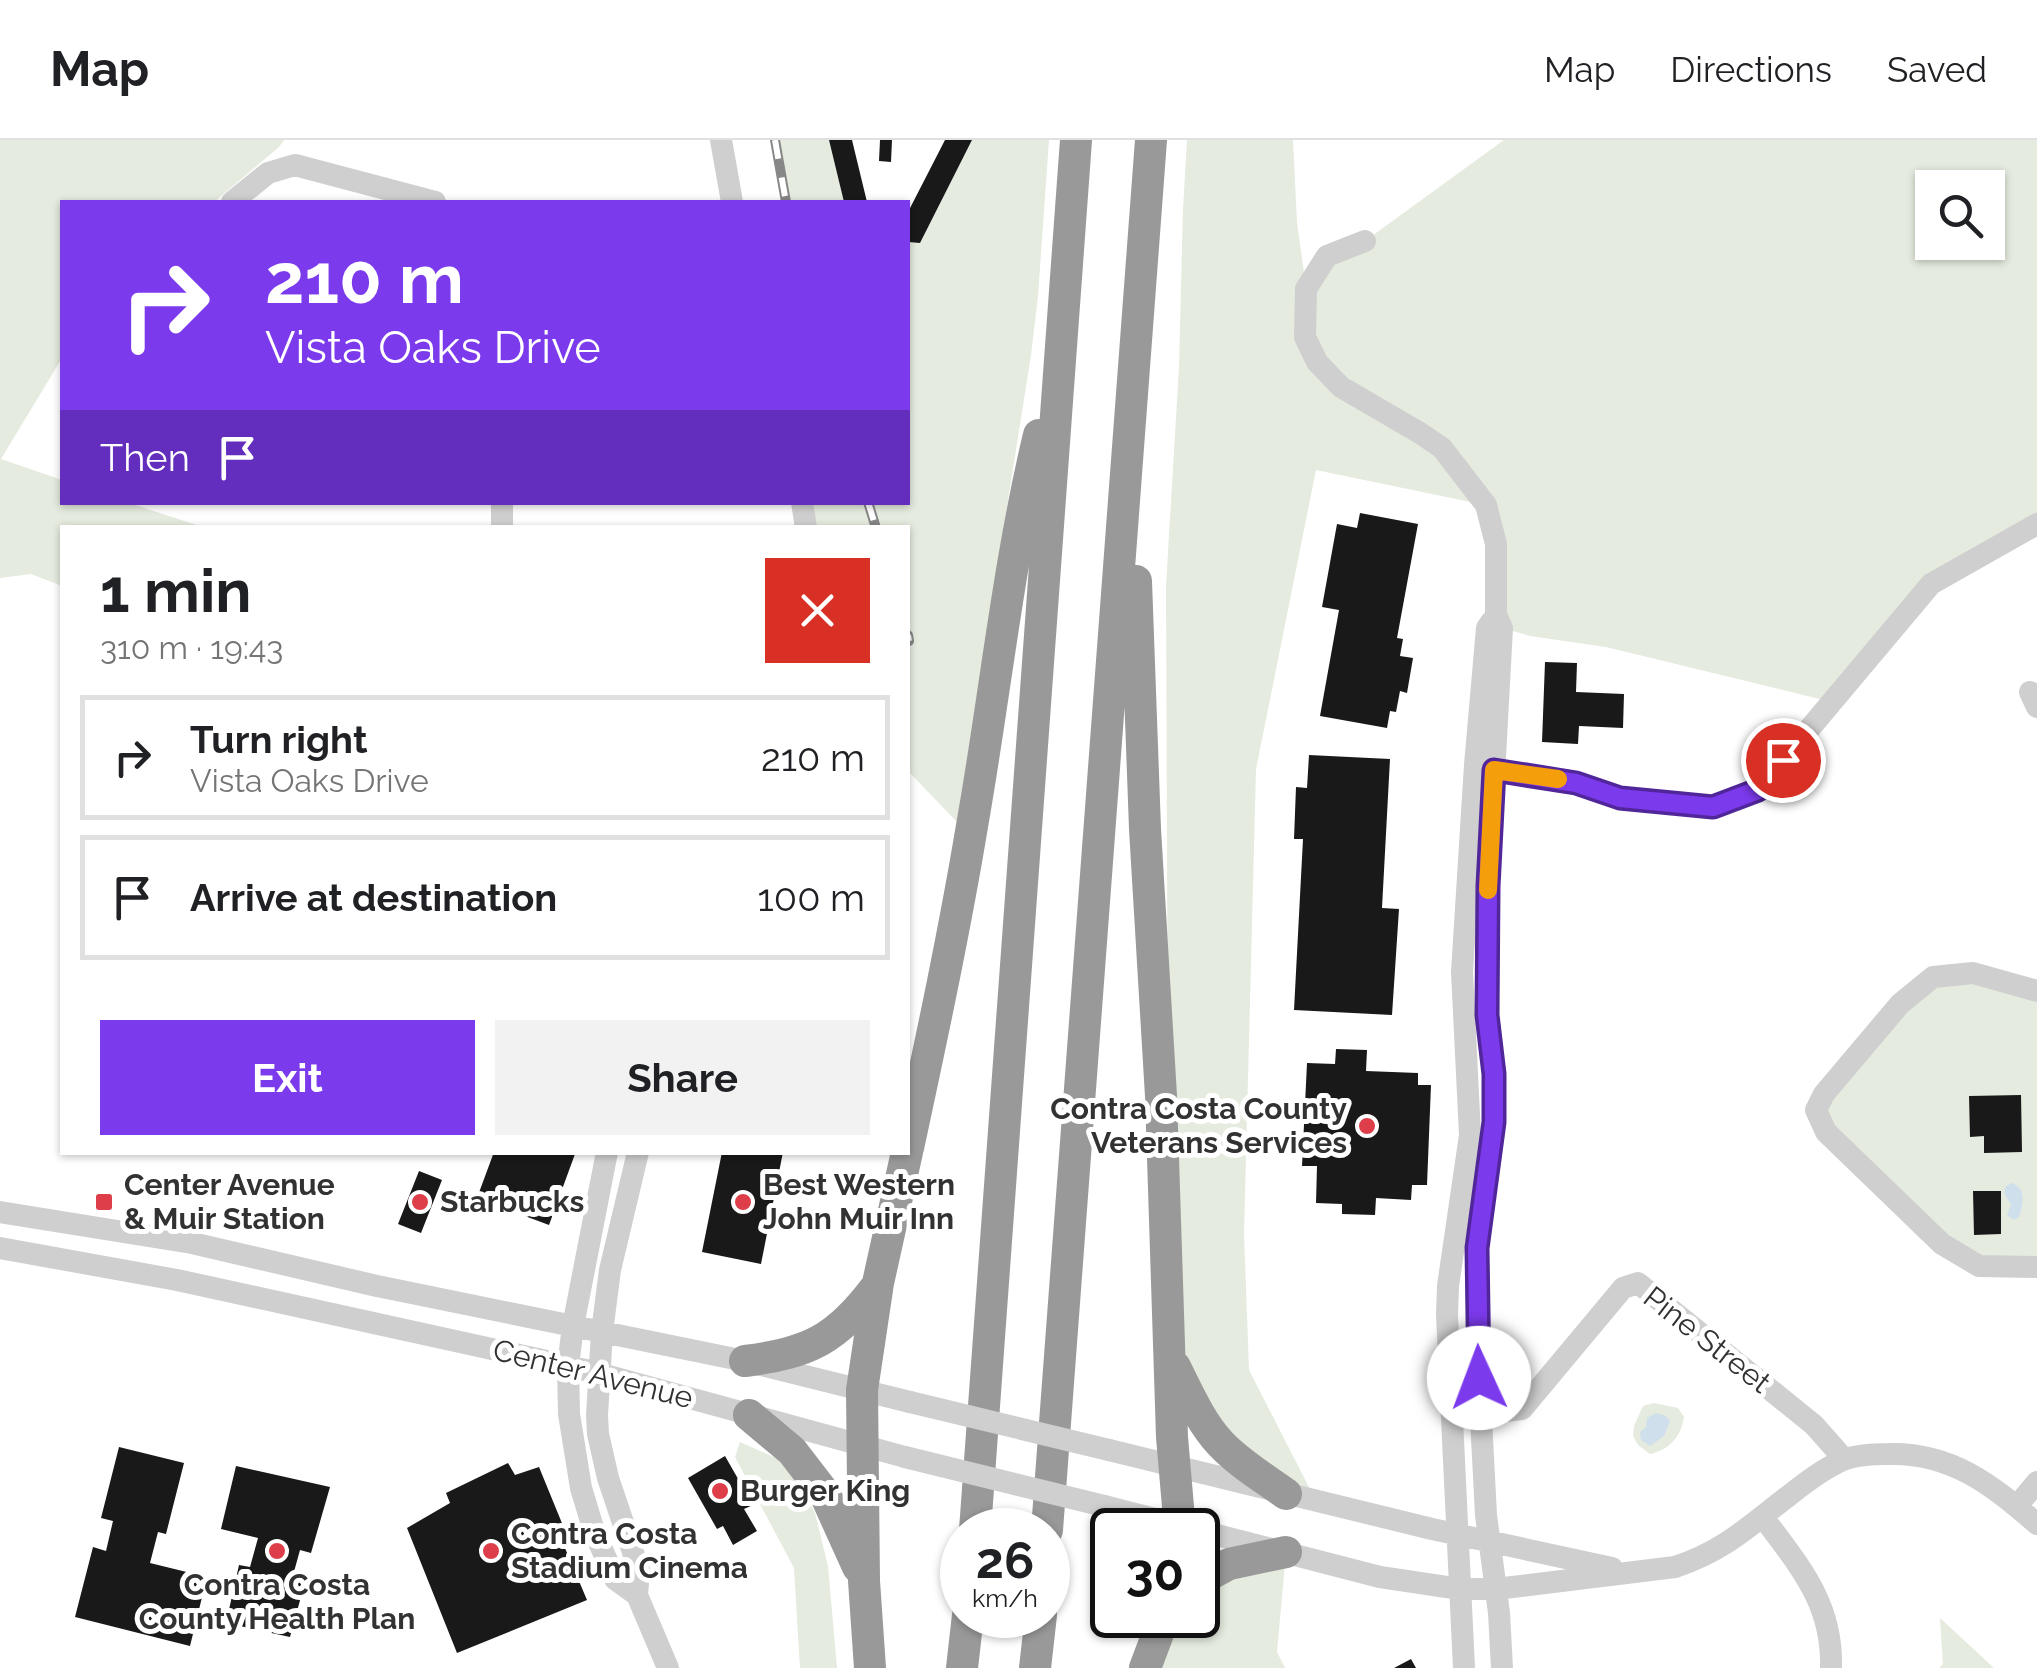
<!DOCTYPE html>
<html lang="en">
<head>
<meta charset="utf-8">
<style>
  :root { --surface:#fff; --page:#f2f2f2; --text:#202124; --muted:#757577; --line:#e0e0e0; --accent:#7c3aed }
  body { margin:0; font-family:Raleway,sans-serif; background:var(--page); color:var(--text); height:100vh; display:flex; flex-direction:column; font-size:38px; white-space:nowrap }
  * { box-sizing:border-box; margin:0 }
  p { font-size:32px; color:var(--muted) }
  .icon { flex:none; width:55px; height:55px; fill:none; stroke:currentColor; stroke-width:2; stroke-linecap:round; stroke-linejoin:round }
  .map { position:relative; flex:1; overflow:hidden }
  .panel { position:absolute; left:60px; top:385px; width:850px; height:630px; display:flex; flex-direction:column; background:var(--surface); border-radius:0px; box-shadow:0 2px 8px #0004 }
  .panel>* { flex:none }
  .top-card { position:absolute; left:60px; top:60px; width:850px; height:305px; border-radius:0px; box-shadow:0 2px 8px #0004; background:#7c3aed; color:#fff; overflow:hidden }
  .buttons { position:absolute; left:1915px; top:30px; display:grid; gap:20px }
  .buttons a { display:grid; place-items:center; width:90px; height:90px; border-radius:0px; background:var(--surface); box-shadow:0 2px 8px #0004; font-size:50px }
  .speed { position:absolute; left:940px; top:1368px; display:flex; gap:20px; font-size:50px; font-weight:700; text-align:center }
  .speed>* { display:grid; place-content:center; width:130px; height:130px; border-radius:50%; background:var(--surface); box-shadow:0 2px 8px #0004; line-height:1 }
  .speed small { font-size:25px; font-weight:400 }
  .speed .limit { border:5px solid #111; border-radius:15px; background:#fff; color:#111 }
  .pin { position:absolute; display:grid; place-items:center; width:85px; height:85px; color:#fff; margin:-42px; border:5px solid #fff; border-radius:50%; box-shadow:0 2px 10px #0007 }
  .me { position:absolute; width:110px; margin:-55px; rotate:358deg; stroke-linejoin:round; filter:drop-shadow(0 0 8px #0008) }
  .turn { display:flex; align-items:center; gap:35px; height:210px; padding:0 40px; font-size:45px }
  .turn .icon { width:130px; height:130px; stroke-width:2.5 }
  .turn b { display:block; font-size:70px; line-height:85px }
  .then { display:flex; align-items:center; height:95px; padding:0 40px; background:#0003; gap:20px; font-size:38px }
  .round { display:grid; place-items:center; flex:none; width:105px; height:105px; border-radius:0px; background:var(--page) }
  .head { display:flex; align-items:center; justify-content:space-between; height:170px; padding:0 40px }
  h1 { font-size:60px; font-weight:700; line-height:75px }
  .button { display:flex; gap:20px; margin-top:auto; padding:20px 40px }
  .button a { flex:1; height:115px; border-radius:0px; background:var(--accent); color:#fff; font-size:40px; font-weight:700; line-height:115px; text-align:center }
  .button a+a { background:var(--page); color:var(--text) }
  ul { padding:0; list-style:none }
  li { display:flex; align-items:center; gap:30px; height:125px; margin:0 20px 15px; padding:0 20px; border:5px solid var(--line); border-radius:0px }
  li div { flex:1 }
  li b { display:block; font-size:38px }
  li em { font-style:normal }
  header { display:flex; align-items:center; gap:60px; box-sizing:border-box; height:140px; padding:0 50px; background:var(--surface); border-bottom:2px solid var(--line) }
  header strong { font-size:48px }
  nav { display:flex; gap:55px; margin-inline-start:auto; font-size:35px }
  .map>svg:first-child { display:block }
  .green { fill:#e5ebde; fill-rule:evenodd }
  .water { fill:#cfe0ec }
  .building { fill:#191919 }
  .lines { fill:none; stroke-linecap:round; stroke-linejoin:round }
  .minor { stroke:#cfcfcf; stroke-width:22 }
  .highway { stroke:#999; stroke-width:32 }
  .rail-casing { stroke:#878787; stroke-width:10 }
  .rail { stroke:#fff; stroke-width:6; stroke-dasharray:19; stroke-linecap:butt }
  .minor-bridge { stroke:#cfcfcf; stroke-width:22 }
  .route-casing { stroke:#51269a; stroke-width:25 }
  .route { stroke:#7c3aed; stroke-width:18 }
  .slow { stroke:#f59e0b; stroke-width:18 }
  .poi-dot { fill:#de3e49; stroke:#fff; stroke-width:4 }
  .labels { text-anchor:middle; stroke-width:10; stroke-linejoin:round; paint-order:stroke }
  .poi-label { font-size:30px; font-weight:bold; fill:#323232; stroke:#fff; text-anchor:start }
  .street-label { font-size:30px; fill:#323232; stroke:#fff }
</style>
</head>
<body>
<header>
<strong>Map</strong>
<nav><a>Map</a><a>Directions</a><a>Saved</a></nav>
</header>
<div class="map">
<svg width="2037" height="1528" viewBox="0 0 2037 1528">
  <rect width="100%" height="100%" fill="#fff"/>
  <path class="green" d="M0,0H284L279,7L214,62H62V218L1,319L62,340V362L129,363L203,387L62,388V446L31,434L0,438Z
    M775,0H829L844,62H786Z
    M972,0H1049L1038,156L1031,215L957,682L908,631V388L806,387L802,363L908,362V102L920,103Z
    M1187,0H1293L1297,83L1306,147L1327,116L1365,101L1504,0H2037V384L1931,444L1832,562L1606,507L1530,496L1502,488L1485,365L1316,330L1256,629L1244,1094L1249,1230L1316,1361L1239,1321L1169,1214L1166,446L1179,227L1183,69ZM1932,48H1988V102H1932Z
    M1933,837L2037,851V1127L1979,1126L1826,992L1824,954Z
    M1654,1263L1678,1268L1684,1277C1681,1297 1669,1310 1650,1314L1638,1305L1633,1296L1634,1286L1643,1266Z
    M740,1302L778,1319L804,1352L815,1373L828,1426L837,1528H800L794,1428L735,1317Z
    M1286,1412L1277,1512L1285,1528H1145L1165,1475H1198V1441Z
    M1940,1478L1994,1528H1939L1943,1524Z"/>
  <path class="water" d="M2012,1043C2027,1048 2023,1065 2019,1077L2014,1080L2007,1075L2011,1065L2004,1053L2006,1046Z
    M1656,1273L1666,1276L1670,1281L1664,1296L1650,1306L1641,1300L1640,1292L1646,1287L1647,1278Z"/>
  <path class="building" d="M829,0H852L867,62H844Z
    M880,0H892L891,22L879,21Z
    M945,0H972L920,103L908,102V72Z
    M1360,373L1418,384L1397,498L1403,499L1400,516L1413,518L1407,553L1400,551L1396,572L1390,571L1387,588L1320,576L1339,470L1322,467L1337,384L1357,388Z
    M1545,522L1577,523L1576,552L1624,554L1623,588L1579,586L1578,604L1542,602Z
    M1309,615L1390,619L1382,768L1399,769L1392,875L1294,870L1303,699H1294L1296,647L1307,648Z
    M1336,909L1367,910L1366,931L1418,933V945H1431L1427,1045H1412L1411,1060L1376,1058L1375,1075L1342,1074V1064L1316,1063L1317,1026H1302L1307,923L1335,924Z
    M2021,955L2022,1012L1984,1013V996L1970,997L1969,956Z
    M494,1012L575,1014L549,1085L477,1058Z
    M722,1012H783L761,1124L702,1112Z
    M419,1031L442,1040L421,1093L398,1084Z
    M1973,1051H2001V1094L1974,1095Z
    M119,1307L184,1323L166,1394L158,1392L150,1423L207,1437L190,1506L75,1477L93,1407L106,1411L113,1381L101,1378Z
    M725,1316L753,1365L744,1369L757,1391L733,1405L723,1386L717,1389L688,1338Z
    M508,1323L515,1335L539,1327L566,1393L559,1394L587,1460L457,1513L407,1388L450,1363L446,1353Z
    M236,1326L330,1347L311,1413L300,1410L292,1439L305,1442L290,1497L226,1483L239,1425L250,1427L258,1398L221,1389Z
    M1411,1519L1416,1528H1394Z"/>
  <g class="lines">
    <path class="minor" d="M721,0L732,62
      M232,62L268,33L295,25L435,62
      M1365,101L1327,116L1306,149L1305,197L1317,222L1341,247L1420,293L1442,308L1486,365L1496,404V475L1502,488L1488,746L1487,875L1493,933L1494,982L1477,1108L1476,1133L1477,1202L1486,1375L1499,1473L1502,1528
      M802,362L806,388
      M502,388V362
      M2030,552L2037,567
      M1494,631L1576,643L1621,658L1713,667L1758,650L1931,444L2037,384
      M2037,851L1973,833L1933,837L1900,864L1824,954L1816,970L1826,992L1942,1104L1979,1126L2037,1127
      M607,1012L573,1186L568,1226L569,1274L581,1348L594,1391L615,1439L637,1455L668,1528
      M0,1072L192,1103L377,1146L745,1221L910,1262
      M0,1108L177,1140L547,1221L598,1233L905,1317
      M1481,1274L1522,1269L1623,1148L1638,1143L1814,1285L1844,1319
      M1109,1310L1432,1389L1612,1428
      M1104,1366L1380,1437L1460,1449H1496L1675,1427C1726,1410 1750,1385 1791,1354C1806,1342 1825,1328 1843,1320C1856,1315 1874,1314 1888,1314C1951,1312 1992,1345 2037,1384
      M2017,1366L2037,1342
      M1763,1377C1799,1426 1833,1463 1831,1528
      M637,1455L639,1430L608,1338L598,1294L597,1275L602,1192L610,1130L638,1012
      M1464,1528L1447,1175L1448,1146L1470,995L1462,832L1475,625L1487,488L1491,482"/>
    <path class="highway" d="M1136,441L1145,689L1161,956L1172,1297L1180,1390
      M908,1008C931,901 954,794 972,686C995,556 1008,424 1039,295
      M745,1221C809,1213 837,1199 876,1147
      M1175,1227C1188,1253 1201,1283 1221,1304C1240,1324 1264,1338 1286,1354
      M749,1275L792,1311L825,1354L858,1427
      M975,1390L1076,0
      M1047,1390L1151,0
      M1198,1441L1229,1424L1286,1412
      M870,1528L864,1441L862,1250L878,1143L907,1012
      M962,1528L968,1475
      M1035,1528L1041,1475
      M1145,1528L1165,1475"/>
    <defs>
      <path id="rail" d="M775,0L786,62
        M868,362L876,388
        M908,495L909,501"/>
    </defs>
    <use href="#rail" class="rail-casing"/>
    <use href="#rail" class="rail"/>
    <path class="minor-bridge" d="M910,1262L1109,1310
      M905,1317L1104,1366"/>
  </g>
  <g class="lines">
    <defs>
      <path id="route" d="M1479,1238L1477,1108L1494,982V934L1487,875L1488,746L1494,630L1576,643L1620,658L1713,667L1758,650L1783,620"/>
    </defs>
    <use href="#route" class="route-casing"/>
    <use href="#route" class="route"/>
    <path class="slow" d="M1488,750L1494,630L1558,639"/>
  </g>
  <g class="poi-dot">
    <circle cx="1367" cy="986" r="10"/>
    <rect x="94" y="1052" width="20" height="20" rx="5"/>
    <circle cx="420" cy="1062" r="10"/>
    <circle cx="743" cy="1062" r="10"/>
    <circle cx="720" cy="1351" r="10"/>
    <circle cx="277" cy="1411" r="10"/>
    <circle cx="491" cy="1411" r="10"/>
  </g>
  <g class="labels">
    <g class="poi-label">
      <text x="1347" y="979" text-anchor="end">Contra Costa County<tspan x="1347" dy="34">Veterans Services</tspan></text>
      <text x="124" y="1055">Center Avenue<tspan x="124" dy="34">&amp; Muir Station</tspan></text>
      <text x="763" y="1055">Best Western<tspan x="763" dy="34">John Muir Inn</tspan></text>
      <text x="440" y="1072">Starbucks</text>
      <text x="740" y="1361">Burger King</text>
      <text x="511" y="1404">Contra Costa<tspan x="511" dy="34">Stadium Cinema</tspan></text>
      <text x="277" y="1455" text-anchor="middle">Contra Costa<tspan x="277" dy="34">County Health Plan</tspan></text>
    </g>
    <g class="street-label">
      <text transform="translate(1707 1200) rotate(38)" y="10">Pine Street</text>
      <text transform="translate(593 1234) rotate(14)" y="10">Center Avenue</text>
    </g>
  </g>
</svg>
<div class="buttons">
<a><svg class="icon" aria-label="search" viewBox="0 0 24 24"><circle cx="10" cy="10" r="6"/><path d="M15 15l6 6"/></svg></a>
</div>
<div class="speed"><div>26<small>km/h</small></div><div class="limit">30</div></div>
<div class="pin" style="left:1783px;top:620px;background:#d93025"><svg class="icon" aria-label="arrive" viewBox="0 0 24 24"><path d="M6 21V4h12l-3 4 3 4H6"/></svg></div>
<svg class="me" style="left:1479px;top:1238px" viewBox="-20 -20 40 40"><circle r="19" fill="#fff"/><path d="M0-13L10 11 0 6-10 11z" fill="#7c3aed"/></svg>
<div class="top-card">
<div class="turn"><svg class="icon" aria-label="right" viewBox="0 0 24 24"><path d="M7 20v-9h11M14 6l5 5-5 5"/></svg><div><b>210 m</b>Vista Oaks Drive</div></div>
<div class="then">Then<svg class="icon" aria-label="arrive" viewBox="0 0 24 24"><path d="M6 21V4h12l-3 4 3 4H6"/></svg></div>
</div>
<section class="panel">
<div class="head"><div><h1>1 min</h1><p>310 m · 19:43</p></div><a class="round" style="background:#d93025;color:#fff"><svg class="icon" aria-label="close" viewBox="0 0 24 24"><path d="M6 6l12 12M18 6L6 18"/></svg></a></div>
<ul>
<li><svg class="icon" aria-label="right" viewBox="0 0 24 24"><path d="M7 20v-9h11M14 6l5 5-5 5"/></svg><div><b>Turn right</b><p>Vista Oaks Drive</p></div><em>210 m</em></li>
<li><svg class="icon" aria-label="arrive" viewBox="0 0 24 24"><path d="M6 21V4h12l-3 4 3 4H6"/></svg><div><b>Arrive at destination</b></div><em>100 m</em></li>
</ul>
<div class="button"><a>Exit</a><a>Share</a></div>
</section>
</div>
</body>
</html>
